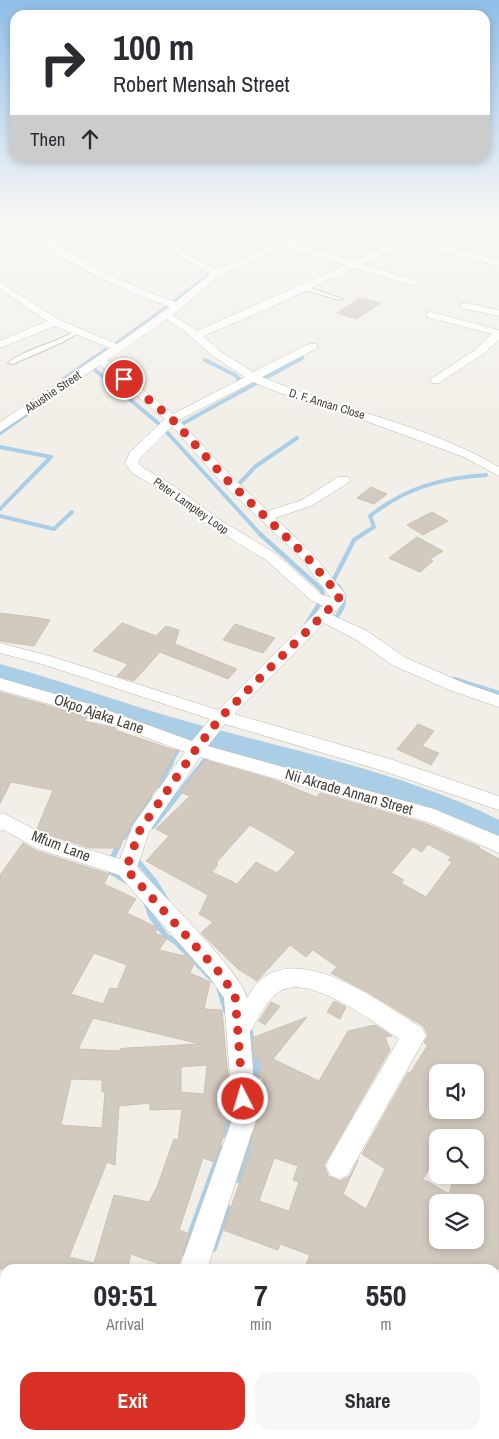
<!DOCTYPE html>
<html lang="en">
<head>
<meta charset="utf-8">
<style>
  :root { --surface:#fff; --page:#f7f7f7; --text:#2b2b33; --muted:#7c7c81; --accent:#d93025 }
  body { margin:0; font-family:"Archivo Narrow",sans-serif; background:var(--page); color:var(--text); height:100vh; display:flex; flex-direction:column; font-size:19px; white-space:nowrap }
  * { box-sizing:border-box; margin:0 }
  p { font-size:16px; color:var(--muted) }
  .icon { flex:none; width:28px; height:28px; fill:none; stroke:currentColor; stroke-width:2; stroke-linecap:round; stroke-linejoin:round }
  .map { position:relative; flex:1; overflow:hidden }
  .side { position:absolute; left:0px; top:1264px; width:500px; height:176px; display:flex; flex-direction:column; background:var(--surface); border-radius:15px 15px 0 0; box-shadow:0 2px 8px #0003 }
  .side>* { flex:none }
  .guide { position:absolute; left:10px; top:10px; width:480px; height:152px; border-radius:15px; box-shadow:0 2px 8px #0003; background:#fff; color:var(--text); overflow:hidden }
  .fabs { position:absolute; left:429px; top:1064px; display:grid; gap:10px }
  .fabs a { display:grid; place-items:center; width:55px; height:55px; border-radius:10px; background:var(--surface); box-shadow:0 2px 8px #0003; font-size:25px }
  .pin { position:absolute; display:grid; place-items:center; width:42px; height:42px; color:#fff; margin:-21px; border:2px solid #fff; border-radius:50%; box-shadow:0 1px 5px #0007 }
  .me { position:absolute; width:55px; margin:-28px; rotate:355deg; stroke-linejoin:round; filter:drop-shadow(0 0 4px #0008) }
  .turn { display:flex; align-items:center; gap:18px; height:105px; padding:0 20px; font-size:22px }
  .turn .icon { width:65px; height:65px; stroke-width:2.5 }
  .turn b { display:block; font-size:35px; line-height:42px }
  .then { display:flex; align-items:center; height:48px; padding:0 20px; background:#0003; gap:10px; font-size:19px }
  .eta { display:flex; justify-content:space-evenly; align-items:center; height:85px; text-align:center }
  .eta b { font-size:30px; font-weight:700; line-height:35px }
  .primary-button { display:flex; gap:10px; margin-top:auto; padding:10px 20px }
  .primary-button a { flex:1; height:58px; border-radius:15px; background:var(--accent); color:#fff; font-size:20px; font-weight:700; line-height:58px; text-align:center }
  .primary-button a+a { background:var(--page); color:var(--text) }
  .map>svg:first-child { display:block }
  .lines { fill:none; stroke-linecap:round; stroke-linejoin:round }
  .stream-far4 { stroke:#abcee7; stroke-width:2.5 }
  .stream-far3 { stroke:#abcee7; stroke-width:4 }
  .stream-far2 { stroke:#abcee7; stroke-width:4.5 }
  .stream-far1 { stroke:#abcee7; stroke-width:5.5 }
  .stream { stroke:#abcee7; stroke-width:8 }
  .river { fill:#abcee7; fill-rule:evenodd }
  .building { fill:#d2cabf; stroke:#ccc2b3; fill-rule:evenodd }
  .service-casing { stroke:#bcb6ab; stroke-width:2 }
  .minor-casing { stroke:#bcb6ab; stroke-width:1 }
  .service { fill:#fff; fill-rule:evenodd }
  .minor { fill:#fff; fill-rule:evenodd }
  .route { stroke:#d93025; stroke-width:9; stroke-dasharray:0 16.2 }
  .labels { text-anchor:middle; stroke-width:4; stroke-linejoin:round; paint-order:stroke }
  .far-street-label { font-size:12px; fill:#443f37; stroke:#fff }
  .street-label { font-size:15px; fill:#443f37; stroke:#fff }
</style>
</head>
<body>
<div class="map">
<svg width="499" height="1439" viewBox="0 0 499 1439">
  <rect width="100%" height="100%" fill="#f2efe8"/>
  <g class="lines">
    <path class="stream-far4" d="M320,230L342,220
      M174,301L210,274
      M116,343L166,307
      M93,358L106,349"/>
    <path class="stream-far3" d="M205,360L235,375L240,380L235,384
      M95,370L158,423
      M64,379L95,357
      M178,426L302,358
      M164,429L261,535
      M0,433L27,414
      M0,447L51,457L0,509
      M236,487L256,466L297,438
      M0,516L54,529L72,512
      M361,535L374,527L370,516C405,488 441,478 486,475"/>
    <path class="stream-far2" d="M260,534L322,590L323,598L307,623
      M333,581L354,540L363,534
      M337,621L334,620C344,608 348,599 338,586
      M454,679L499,693
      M164,725L176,738
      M170,764L181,744
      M202,764L214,749L207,738"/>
    <path class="stream-far1" d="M159,785L171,763
      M153,826L203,763
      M124,837L150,798
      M119,844L108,867L111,872L126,881
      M136,859L155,882L166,900
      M146,902L151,916L166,936L176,942L214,981
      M219,988L226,1011
      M249,1026L256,1059"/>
    <path class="stream" d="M255,1099L256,1058
      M227,1134L233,1103
      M237,1179L250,1137
      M213,1248L227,1208
      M185,1252L222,1149
      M116,1439L117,1435"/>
    <path class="river" d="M0,664C67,682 132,707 200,725C301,753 405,773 499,820V847L421,812L387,799L154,732L0,683Z"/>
  </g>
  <path class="building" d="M360,298L381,303L356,319L337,313Z
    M371,487L387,494L374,504L357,498Z
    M432,512L448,521L423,535L407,525Z
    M417,537L443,551L430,559L433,561L420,572L389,558Z
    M0,613L32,617L50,620L34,646L0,641Z
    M122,623L156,636L166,626L179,630L175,644L237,669L228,679L160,652L134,681L117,676L128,664L93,651Z
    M235,624L275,638L263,653L223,640Z
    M0,692L81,715L87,717L84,721L116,728L115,730L177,751L160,780L162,781L131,824L119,848H90L52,836L37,829L53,790L11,782L0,804Z
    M418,724L434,731L422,746L439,753L431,765L397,749Z
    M205,760L275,780L316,797L320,793L427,824L480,847L479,848L499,859V1269H304L310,1255L280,1244L278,1250L223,1230L253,1144L250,1143L263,1102L257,1099L258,1089L263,1078L258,1077L261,1060L254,1057L252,1038L307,1017L273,1059L319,1081L348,1031L375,1025L392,1036L385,1037L390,1050L324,1165L328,1176L340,1181L350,1176L358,1160L343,1194L366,1209L385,1169L362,1154L408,1072L410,1073L428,1045L424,1043L428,1035L423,1026L369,993L331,973L337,967L313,950L306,957L290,945L257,981L238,969L201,933L213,922L199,914L208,895L146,861L169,836L156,829L190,796L180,792ZM250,825L296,852L277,873L256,862L237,884L212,872L218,864L216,863ZM428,844L451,857L448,860L452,862L426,897L401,883L404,880L391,873L413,847L422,852ZM438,1072H475V1110H438ZM438,1128L453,1138H475V1175H455L449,1194L423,1179L438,1153ZM274,1158L298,1166L293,1180L299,1182L289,1211L259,1201ZM438,1202H475V1240H438Z
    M23,843L37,851L109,874L104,884L136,899L127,913L158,928L155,933L167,938L159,950L189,957L194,963L190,973L210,982L204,1009L222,1010L231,1110L230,1121L225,1123L224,1135L214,1162L203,1158L179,1230L190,1234L177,1269H164L165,1266L131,1254L127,1269H0V875ZM94,953L127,965L117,989L110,988L103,1004L71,994ZM93,1018L200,1044L127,1048L120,1049V1051L78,1049ZM207,1065L204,1094L181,1092V1067ZM71,1079L102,1080V1092H105L102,1128L61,1125ZM150,1103V1110L182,1109L178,1140L174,1139L157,1187L149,1202L114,1195L94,1263L69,1257L107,1162L115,1165L119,1106Z
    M334,1001L346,1007L340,1019L327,1012Z
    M271,1002L280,1006L265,1025L259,1021Z"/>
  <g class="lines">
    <defs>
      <path id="service" d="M303,287H307L343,299L339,300L303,289Z
        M75,331L80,332L63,342L13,364L8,363C27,348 54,344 75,331Z"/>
      <path id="minor" d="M18,220C35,220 49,239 63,248C98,271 136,288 175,302L210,274L119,220H129L216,270L265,249L217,220H227L272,246L330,220H341L292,243L352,261L450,220H462L417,239L499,260V266L409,243L361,264L418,281V285H412L354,268L265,310L203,336L221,352L253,372L309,344H317V348L262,377C339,409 426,424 499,467V476L464,457L366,421L298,400L253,382L179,420L231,476L268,511L302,500L338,477H348L350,480L348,483L311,506L275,518L311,552L346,595L344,602L332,615L367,631L406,658L464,683L499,695V707L452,691L394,666L355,639L324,623L234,714L390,759L499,796V810L377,769L225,724L208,746L434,809L499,836V853L428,822L200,757L149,832L137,867C158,890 243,974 247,998C252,990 258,980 267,975C313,950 384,1005 422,1028L426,1036L348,1175L339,1179L330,1175L326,1166L330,1157L399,1039C375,1023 312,975 282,990C268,996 258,1020 250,1032L257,1117L207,1269H179L233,1117L224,998L210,978L119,875L38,849L4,830L0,831V814L3,813L51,838L120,859L133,825L185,752L81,713L0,690V678L93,705L192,741L210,719L42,664L0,653V643L53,657L218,710L323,606L311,600L266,560L207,524L164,492L132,473L125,463L130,452L165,419L100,365L0,432V422L110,348L55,326L0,348V341L47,321L0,289V282L59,320L117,344L170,307C117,287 56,263 18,220ZM284,247L345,265L197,331L173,315L219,276ZM166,319L181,328L213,356L245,377L173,414L107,360ZM172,426L221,482L301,558L331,598L321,594L276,554L217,518L174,486L142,467L138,463L141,457Z
        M465,303L499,310V316L461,308V304Z
        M431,312L499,330V340L483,354L439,383H431V379L475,350L492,334L427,317V313Z
        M499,1415V1439H482L483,1435H495V1417Z
        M121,1435H151L150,1439H120Z"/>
    </defs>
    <use href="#service" class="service-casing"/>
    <use href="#minor" class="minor-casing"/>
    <use href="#service" class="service"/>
    <use href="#minor" class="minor"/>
  </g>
  <linearGradient id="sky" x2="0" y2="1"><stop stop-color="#8fbee8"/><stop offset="0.52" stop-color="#f9f8f5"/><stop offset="1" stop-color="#f9f8f5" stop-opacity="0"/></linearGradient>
  <rect width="499" height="422" fill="url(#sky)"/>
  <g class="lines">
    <path class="route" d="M124,379L172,419L226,479L306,556L338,594L339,599L221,717L196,749L140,830L126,869L218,971L235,995L243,1099"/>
  </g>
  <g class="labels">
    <g class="far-street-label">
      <text transform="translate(53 392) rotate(-34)" y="4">Akushie Street</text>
      <text transform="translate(327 404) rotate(17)" y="4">D. F. Annan Close</text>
      <text transform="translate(191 506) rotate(35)" y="4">Peter Lamptey Loop</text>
    </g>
    <g class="street-label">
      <text transform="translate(99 714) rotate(19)" y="5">Okpo Ajaka Lane</text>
      <text transform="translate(349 792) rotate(16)" y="5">Nii Akrade Annan Street</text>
      <text transform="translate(61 846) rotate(21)" y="5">Mfum Lane</text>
    </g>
  </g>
</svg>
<div class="fabs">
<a><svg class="icon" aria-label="sound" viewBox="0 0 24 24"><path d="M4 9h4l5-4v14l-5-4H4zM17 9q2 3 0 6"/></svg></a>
<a><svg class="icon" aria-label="search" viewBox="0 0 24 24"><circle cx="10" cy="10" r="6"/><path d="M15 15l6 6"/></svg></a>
<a><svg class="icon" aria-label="layers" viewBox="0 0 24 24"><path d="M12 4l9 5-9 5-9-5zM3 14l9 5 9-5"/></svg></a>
</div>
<div class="pin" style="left:124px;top:379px;background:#d93025"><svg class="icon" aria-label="arrive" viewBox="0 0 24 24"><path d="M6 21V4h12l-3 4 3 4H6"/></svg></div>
<svg class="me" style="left:243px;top:1099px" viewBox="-20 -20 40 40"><circle r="17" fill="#d93025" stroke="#fff" stroke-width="3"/><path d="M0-11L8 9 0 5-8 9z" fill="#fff"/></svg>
<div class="guide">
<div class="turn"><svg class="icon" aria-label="right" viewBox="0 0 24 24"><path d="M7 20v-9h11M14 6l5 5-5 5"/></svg><div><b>100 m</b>Robert Mensah Street</div></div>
<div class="then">Then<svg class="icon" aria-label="ahead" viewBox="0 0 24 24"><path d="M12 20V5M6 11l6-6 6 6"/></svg></div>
</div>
<section class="side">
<div class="eta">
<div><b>09:51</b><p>Arrival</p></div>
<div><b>7</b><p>min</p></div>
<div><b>550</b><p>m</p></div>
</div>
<div class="primary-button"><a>Exit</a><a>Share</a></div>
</section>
</div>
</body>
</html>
